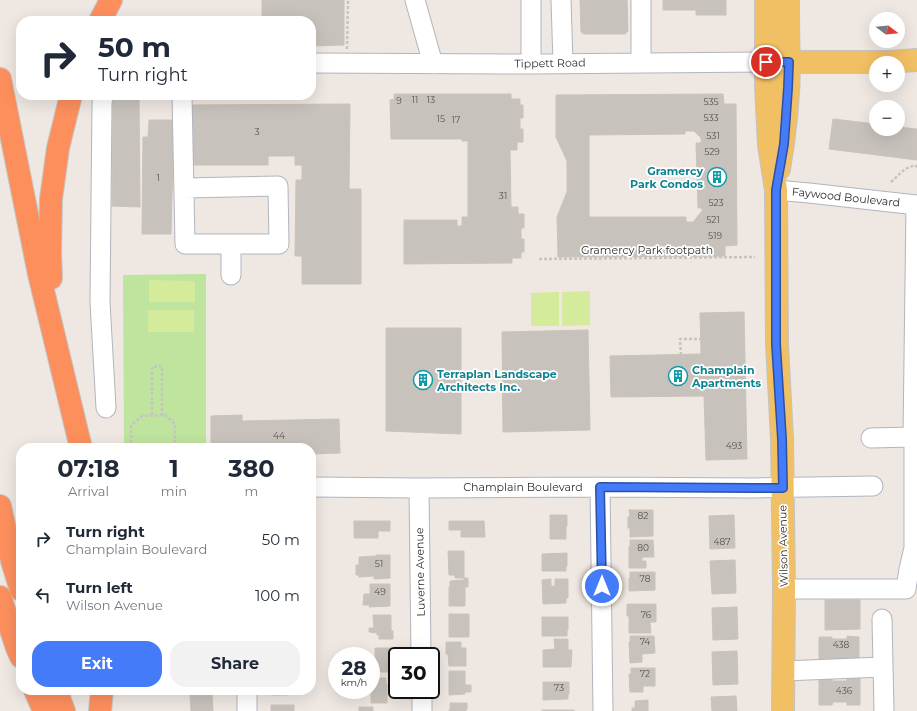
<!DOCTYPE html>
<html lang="en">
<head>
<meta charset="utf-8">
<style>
  :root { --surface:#fff; --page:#f2f2f3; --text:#1f2937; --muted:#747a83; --accent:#437bf9 }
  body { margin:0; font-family:Montserrat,sans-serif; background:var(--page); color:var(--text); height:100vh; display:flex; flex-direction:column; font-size:15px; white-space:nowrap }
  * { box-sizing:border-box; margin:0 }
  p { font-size:13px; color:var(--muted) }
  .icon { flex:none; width:22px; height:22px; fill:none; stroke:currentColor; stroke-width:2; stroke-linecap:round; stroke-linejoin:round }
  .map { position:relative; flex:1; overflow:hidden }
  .drawer { position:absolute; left:16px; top:443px; width:300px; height:252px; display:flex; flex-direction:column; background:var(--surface); border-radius:16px; box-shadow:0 4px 16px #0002 }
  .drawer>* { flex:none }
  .banner { position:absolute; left:16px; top:16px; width:300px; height:84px; border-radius:16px; box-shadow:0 4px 16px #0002; background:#fff; color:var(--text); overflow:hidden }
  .needle { width:26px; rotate:106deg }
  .controls { position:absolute; left:869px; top:12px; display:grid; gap:8px }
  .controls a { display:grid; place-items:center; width:36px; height:36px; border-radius:50%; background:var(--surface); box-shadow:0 4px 16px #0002; font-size:20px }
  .speed { position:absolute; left:328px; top:647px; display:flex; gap:8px; font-size:20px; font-weight:700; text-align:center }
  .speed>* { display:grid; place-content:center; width:52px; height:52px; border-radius:50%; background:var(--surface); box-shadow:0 4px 16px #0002; line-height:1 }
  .speed small { font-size:10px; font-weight:400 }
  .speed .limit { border:2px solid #111; border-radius:6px; background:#fff; color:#111 }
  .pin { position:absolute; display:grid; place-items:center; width:34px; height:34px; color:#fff; margin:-17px; border:2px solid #fff; border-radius:50%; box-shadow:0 1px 4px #0007 }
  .me { position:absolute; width:44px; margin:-22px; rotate:0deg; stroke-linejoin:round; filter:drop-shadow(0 0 3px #0008) }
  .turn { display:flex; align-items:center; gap:14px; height:84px; padding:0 16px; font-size:18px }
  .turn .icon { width:52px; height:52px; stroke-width:2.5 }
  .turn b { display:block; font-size:28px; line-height:34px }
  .eta { display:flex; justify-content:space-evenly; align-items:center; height:68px; text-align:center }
  .eta b { font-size:24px; font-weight:700; line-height:28px }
  .primary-button { display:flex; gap:8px; margin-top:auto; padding:8px 16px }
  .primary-button a { flex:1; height:46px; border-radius:16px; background:var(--accent); color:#fff; font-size:16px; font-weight:700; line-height:46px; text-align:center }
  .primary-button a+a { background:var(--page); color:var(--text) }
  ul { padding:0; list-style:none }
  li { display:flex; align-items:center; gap:12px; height:56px; padding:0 16px }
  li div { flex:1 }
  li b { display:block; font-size:15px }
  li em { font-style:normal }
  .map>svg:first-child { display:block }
  .green { fill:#bfe49e }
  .pitch { fill:#d3eb9a }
  .building { fill:#c8c2bc; stroke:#cbc3ba; fill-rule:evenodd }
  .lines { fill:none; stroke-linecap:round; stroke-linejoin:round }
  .minor-casing { stroke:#b1b5be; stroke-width:21 }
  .major-casing { stroke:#c4c4c4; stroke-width:24 }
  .highway-casing { stroke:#c4c4c4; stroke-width:24 }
  .path { stroke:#c4c4c4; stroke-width:2.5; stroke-dasharray:3 2; stroke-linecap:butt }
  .minor { stroke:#fff; stroke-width:19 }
  .major { stroke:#f1bf64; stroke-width:22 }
  .highway { stroke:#fd8f5d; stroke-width:22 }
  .route-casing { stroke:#2c50a2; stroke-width:10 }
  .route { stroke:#437bf9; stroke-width:7 }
  .labels { text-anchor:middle; stroke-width:3.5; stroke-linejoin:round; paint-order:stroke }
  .number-label { font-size:9px; fill:#545352 }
  .street-label { font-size:11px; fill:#2e2e2e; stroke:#fff }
  .culture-label { font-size:11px; font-weight:bold; fill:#0d838f; stroke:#fff; text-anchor:start }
</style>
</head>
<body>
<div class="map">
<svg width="917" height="711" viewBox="0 0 917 711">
  <rect width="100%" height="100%" fill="#efe7e1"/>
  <path class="green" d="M206,274V448H124L123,275Z"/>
  <path class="pitch" d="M149,280L195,281V302H149Z
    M590,291V325L562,326V292Z
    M559,292V326H531V293Z
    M148,310H194V332H148Z"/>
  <path class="building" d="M262,0H344V45L311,46V21H262Z
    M580,0H627L628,31L625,34H584L581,32Z
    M663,0H726V15H696V10H663Z
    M394,94H511V99H520V105H523V118H520V129H523V142H517V150H510L511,207H518V214H524V228H521V239H524V252H521V258H512V263L404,264V220H457V226H462V217H468V141H462V139H391L390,100L394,99Z
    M723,94L724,104H736L737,245L725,246V256L558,257L557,217L567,192V161L556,137V95ZM685,131H694L701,138V143H696L698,208H702V211L693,222H686V217H589V135L685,134Z
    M113,95H139L140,207L112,206Z
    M350,104L349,189H361V284H302V256H295L296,180H302V165H295V156H268V165H190V105Z
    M833,119L876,124V129H898V127L917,129V160L829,149Z
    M149,120H174L171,234H142L143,137H148Z
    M744,312L747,459L706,460L704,396L611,397L610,356L701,354L700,313Z
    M386,328H461V434L386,431Z
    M588,330L590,430L503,432L502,332Z
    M242,415V421L339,419L340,453L311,454V448H222L221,447H211V416Z
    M629,510H653V536L630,537V528H628V517L630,516Z
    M550,515H567V526H566V539H550Z
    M734,515L735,548L710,549L709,516Z
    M354,521H390V531H378V538H354Z
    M449,521H484L485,537H461V530H449Z
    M630,540H653L654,557H642V561H646V568H629V547H630Z
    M448,551H464V578H455V575H449Z
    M567,553V566H566V571H542V554Z
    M376,555H390V578L374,579V576L359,577V575H356V565H359V557L376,556Z
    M735,560L736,593L712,594L710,561Z
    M630,572H655V590L629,591V578H630Z
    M464,578H468V587H465V606H449V587H450V581L464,580Z
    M551,579V586H555V579H568V598H566V603L543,604L542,580Z
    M370,584H390V606L369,607L370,605H363L364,594H370Z
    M825,600H860V610L825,611Z
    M627,604H656V622H650L651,633H629V616H627Z
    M737,607L738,639L713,640L712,608Z
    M860,610V619H825V611Z
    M449,614H469V637H449Z
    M373,615H391V631H393V639H379V635H377V633L369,632V628H374Z
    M542,617H568V630H567V636H542Z
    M825,619H860V629L825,630Z
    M630,636H654L655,653L642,654V662L630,663L629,642H630Z
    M847,636L859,637V664L819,663V637H832V639H847Z
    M554,639H568V650H572L571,667H543V650L555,649Z
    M446,642H461V648H466V666H449L448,654H446Z
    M375,648H391V672H375Z
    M737,651L738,684L713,685L712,652Z
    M631,668H655V686H643V692H630L629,674H631Z
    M449,671H465V685H471V692H465V694L449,695Z
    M371,678H386V684H387V703H371Z
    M819,678H832V681H847V678H860V705H847V702H833L832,705H819Z
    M543,682H569V694H568V699L543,700Z
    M271,690H292V691H287V695H271Z
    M212,694L213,711H191L190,695Z
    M736,696L737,711H712L711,697Z
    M648,700V711H632V708H635V701Z
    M450,703H467V709H466V711H449V710H450Z
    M271,705H294V711H271Z
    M359,707H373V711H359Z
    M542,710H574V711H542Z"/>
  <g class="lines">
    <defs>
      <path id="minor" d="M415,0L433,64
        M531,0V64
        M561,0L563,63
        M641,0V62
        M311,63L531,64L766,62
        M103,95L102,104L100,302L106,408
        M182,95L185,244H279L278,186L184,188
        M776,190L809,193L917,205
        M231,275V244
        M871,438L913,437
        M311,487L419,488L600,487L753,488L873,486
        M600,487L603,711
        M419,488L421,656
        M784,589H906L909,569L914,548V447L913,437L916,205
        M882,619L884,711
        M783,671L883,667
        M247,690V711
        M422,690V711"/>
      <path id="major" d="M766,0V87L769,145L776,190L777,344L782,439L784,589L783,711
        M775,62H889L917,60
        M779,169C785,134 789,97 789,62C788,41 788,21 788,0"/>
      <path id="highway" d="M100,21L111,0
        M0,79L39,274L81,448
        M51,278L50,253L51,199L58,148L71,95
        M0,506L12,561L21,590
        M0,597L17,648L21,657
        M35,690L44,711
        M56,690L64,711
        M100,711L102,690"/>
    </defs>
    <use href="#minor" class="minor-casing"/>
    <use href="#major" class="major-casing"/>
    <use href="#highway" class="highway-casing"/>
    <path class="path" d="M347,49L348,0
      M891,182L905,169L915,165L917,167
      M539,259L755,257
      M681,355L680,339H700
      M152,415V367L162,366V415
      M131,448V425L142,416L165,415L175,424V448"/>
    <use href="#minor" class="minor"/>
    <use href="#major" class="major"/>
    <use href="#highway" class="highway"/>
  </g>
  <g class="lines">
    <defs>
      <path id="route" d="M602,586L600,487L753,488H783L782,439L776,344V190L784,144L788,88L789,62H766"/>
    </defs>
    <use href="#route" class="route-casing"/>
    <use href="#route" class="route"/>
  </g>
  <defs>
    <symbol id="building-ring" viewBox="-11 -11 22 22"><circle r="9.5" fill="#fff" stroke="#0f9aa8" stroke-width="1.5"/><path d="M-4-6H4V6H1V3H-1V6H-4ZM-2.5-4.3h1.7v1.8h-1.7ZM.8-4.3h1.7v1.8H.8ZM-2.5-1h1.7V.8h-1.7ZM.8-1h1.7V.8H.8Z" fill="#0f9aa8"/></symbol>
  </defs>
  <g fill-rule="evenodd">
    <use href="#building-ring" x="706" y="166" width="22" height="22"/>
    <use href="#building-ring" x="667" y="365" width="22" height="22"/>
    <use href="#building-ring" x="412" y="369" width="22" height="22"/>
  </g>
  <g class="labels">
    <g class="number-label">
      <text x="415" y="103">11</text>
      <text x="431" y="103">13</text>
      <text x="399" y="104">9</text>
      <text x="711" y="105">535</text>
      <text x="711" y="121">533</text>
      <text x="441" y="122">15</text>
      <text x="456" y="123">17</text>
      <text x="257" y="135">3</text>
      <text x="713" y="139">531</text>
      <text x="712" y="155">529</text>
      <text x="158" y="181">1</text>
      <text x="503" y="199">31</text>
      <text x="716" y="206">523</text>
      <text x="713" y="223">521</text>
      <text x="715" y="239">519</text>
      <text x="279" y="439">44</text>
      <text x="734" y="449">493</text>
      <text x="643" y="519">82</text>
      <text x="722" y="545">487</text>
      <text x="643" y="551">80</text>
      <text x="379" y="567">51</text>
      <text x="645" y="582">78</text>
      <text x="380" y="595">49</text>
      <text x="646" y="618">76</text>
      <text x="645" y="645">74</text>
      <text x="841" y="648">438</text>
      <text x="645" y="677">72</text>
      <text x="559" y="691">73</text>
      <text x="844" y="694">436</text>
    </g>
    <g class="street-label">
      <text transform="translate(550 63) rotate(-1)" y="4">Tippett Road</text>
      <text transform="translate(846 197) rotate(6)" y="4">Faywood Boulevard</text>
      <text x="647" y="254">Gramercy Park footpath</text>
      <text x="523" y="491">Champlain Boulevard</text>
      <text transform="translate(783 546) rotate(-91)" y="4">Wilson Avenue</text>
      <text transform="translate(420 572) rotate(-91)" y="4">Luverne Avenue</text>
    </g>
    <g class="culture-label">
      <text x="703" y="175" text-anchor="end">Gramercy<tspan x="703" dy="13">Park Condos</tspan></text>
      <text x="692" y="374">Champlain<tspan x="692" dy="13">Apartments</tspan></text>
      <text x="437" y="378">Terraplan Landscape<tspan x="437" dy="13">Architects Inc.</tspan></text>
    </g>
  </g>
</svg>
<div class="controls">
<a><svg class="needle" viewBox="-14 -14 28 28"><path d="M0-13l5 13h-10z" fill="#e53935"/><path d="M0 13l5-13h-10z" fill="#747a83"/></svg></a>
<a>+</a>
<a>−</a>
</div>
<div class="speed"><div>28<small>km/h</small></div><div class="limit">30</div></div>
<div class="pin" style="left:766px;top:62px;background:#d93025"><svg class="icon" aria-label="arrive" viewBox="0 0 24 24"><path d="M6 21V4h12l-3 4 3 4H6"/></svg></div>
<svg class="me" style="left:602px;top:586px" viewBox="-20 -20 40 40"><circle r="17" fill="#437bf9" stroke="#fff" stroke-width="3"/><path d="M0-11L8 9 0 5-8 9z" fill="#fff"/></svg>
<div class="banner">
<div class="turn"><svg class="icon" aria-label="right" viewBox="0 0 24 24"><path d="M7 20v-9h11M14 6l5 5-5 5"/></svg><div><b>50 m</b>Turn right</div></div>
</div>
<section class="drawer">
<div class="eta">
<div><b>07:18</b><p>Arrival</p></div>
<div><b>1</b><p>min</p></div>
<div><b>380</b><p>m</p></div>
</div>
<ul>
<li><svg class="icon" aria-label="right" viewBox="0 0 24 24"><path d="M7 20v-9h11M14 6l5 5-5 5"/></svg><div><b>Turn right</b><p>Champlain Boulevard</p></div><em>50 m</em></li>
<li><svg class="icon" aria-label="left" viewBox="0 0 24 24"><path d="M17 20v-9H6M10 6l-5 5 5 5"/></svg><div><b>Turn left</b><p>Wilson Avenue</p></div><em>100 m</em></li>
</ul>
<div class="primary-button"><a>Exit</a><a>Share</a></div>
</section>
</div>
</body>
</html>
